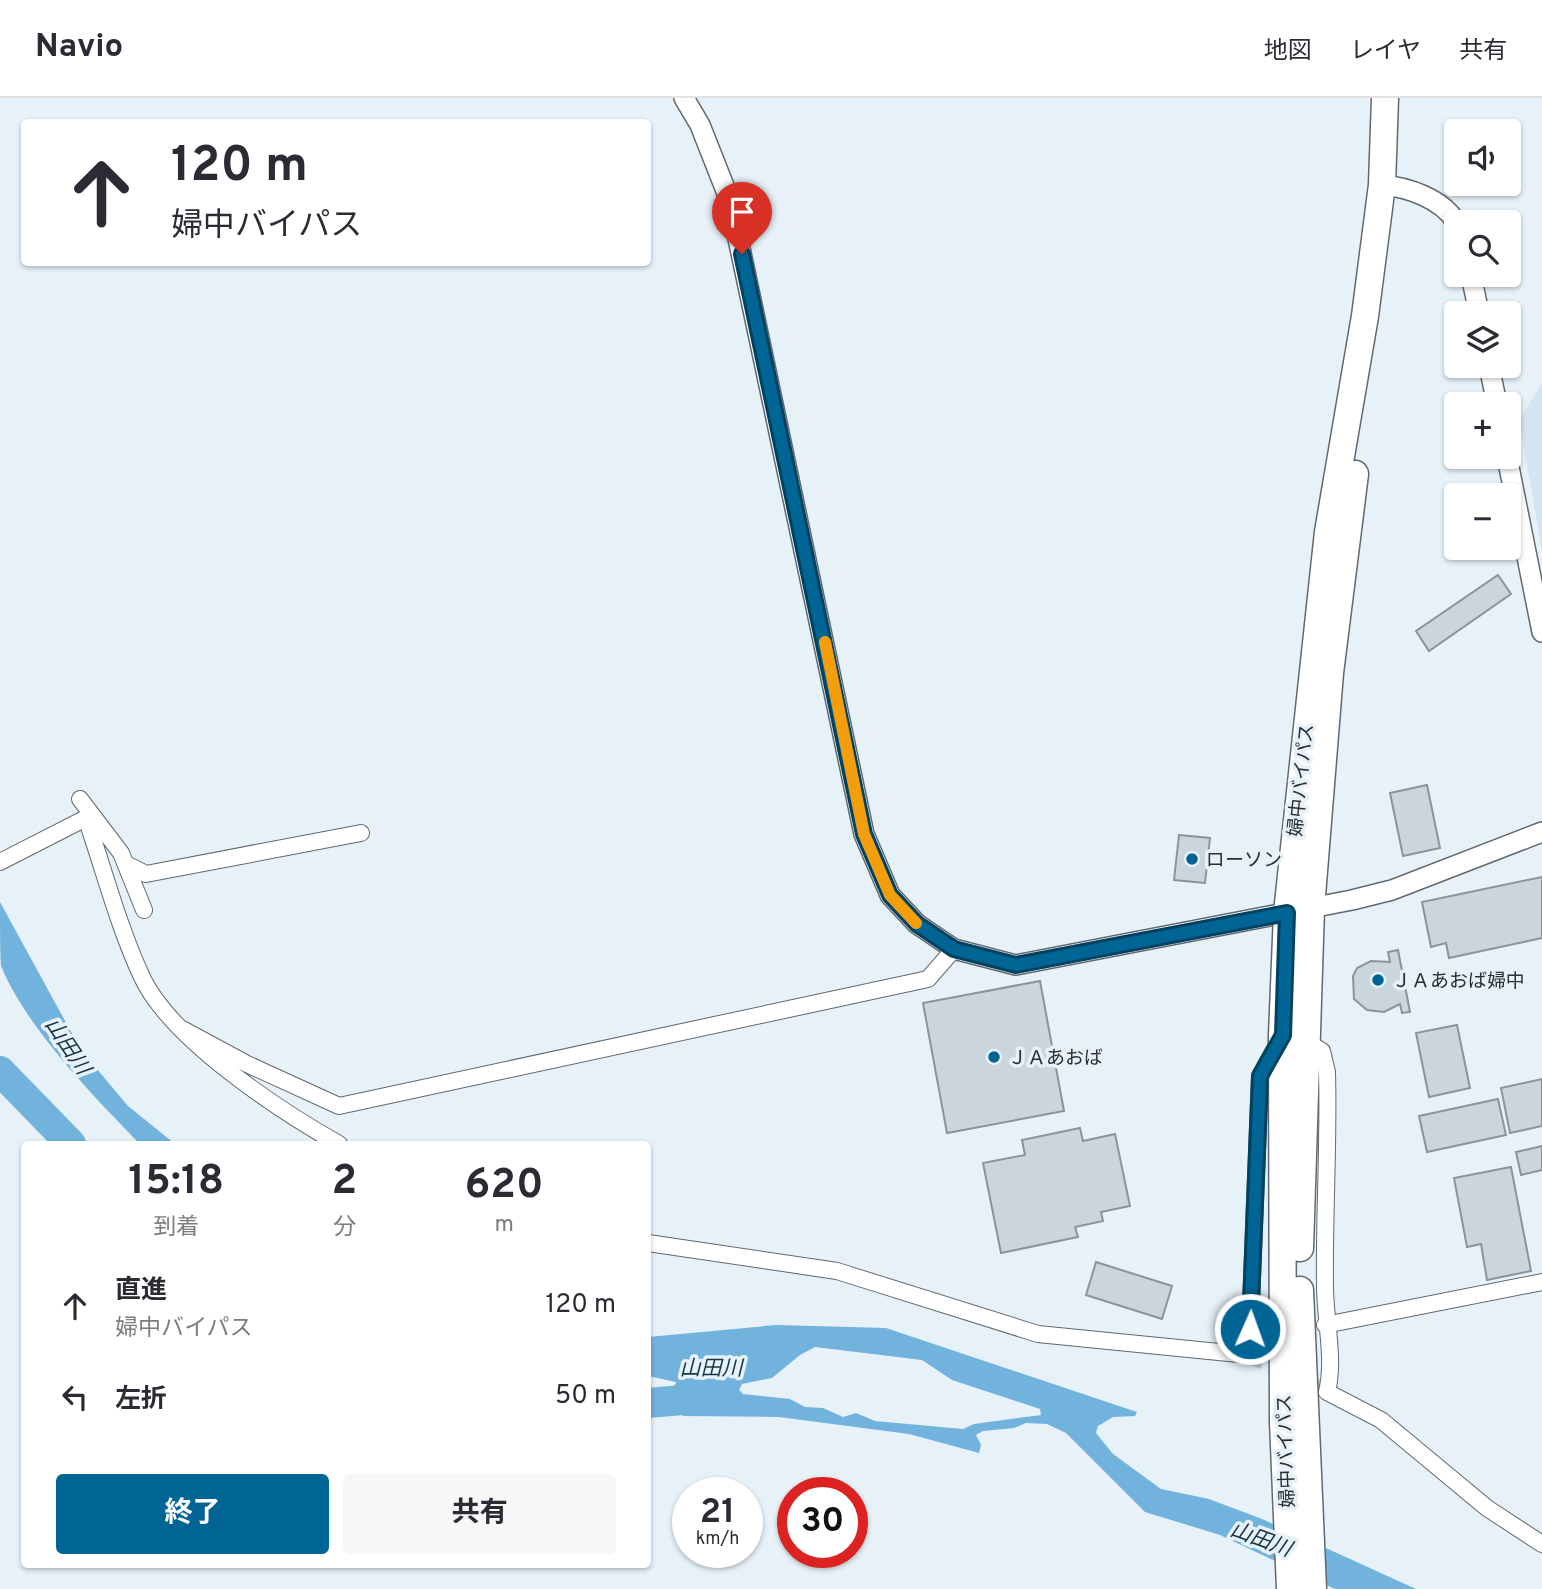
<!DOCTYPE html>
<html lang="ja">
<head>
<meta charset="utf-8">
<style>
  :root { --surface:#fff; --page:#f7f7f7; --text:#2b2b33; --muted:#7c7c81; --line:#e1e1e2; --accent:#006594 }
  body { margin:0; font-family:Overpass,"Noto Sans JP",sans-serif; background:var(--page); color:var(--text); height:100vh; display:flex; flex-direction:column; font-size:26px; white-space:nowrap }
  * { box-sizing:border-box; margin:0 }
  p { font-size:23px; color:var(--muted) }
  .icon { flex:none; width:38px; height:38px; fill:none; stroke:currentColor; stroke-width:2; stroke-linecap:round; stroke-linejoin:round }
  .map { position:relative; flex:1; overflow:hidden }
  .panel { position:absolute; left:21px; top:1043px; width:630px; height:427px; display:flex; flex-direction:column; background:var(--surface); border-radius:7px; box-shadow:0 2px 5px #0004 }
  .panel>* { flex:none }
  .banner { position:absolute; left:21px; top:21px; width:630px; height:147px; border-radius:7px; box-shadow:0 2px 5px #0004; background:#fff; color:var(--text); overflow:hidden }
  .fabs { position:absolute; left:1444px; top:21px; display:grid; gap:14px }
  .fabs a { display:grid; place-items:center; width:77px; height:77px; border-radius:7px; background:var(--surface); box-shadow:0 2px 5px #0004; font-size:35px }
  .speed { position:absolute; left:672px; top:1379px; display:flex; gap:14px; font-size:35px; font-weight:700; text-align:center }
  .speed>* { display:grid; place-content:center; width:91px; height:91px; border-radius:50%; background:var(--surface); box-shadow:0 2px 5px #0004; line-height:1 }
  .speed small { font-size:18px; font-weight:400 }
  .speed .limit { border:10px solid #d22; background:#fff; color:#111 }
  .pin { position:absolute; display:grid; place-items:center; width:60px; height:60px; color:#fff; margin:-72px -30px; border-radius:50% 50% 50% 0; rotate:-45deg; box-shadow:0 0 7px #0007 }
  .pin .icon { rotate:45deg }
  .me { position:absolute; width:77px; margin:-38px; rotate:2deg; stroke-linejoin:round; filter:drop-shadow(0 0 5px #0008) }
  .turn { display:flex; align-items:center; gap:24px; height:147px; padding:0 35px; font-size:32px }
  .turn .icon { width:91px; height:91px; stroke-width:2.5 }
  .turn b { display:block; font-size:49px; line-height:60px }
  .eta { display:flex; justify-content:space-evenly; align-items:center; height:119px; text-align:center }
  .eta b { font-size:42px; font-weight:700; line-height:49px }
  .cta { display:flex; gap:14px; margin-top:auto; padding:14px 35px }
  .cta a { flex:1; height:80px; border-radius:7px; background:var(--accent); color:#fff; font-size:28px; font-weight:700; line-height:80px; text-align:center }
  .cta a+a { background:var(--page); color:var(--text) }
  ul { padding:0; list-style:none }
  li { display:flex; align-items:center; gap:21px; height:91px; padding:0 35px }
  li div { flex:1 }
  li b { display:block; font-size:26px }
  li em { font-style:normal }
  header { display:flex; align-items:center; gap:42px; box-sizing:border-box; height:98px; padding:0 35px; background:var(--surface); border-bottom:2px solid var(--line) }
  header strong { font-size:33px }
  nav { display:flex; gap:38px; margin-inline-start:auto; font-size:24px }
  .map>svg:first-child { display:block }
  .built { fill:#d4e5f1 }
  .water { fill:#72b3de; fill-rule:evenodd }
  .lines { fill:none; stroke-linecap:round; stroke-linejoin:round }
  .river { stroke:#72b3de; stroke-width:30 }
  .building { fill:#cbd5dd; stroke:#8a949b; stroke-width:2 }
  .minor-tunnel { stroke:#c0cad0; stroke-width:16; stroke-dasharray:16 8; stroke-linecap:butt }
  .minor-casing { stroke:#606970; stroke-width:18 }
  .tertiary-casing { stroke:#606970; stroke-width:22 }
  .trunk-casing { stroke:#606970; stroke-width:29 }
  .minor { stroke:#fff; stroke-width:16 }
  .tertiary { stroke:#fff; stroke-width:19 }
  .trunk { stroke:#fff; stroke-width:26 }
  .route-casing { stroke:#004260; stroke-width:18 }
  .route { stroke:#006594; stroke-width:12 }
  .slow { stroke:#f59e0b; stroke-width:12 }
  .poi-dot { fill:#006594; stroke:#e6f1f8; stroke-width:2.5 }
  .labels { text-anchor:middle; stroke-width:7; stroke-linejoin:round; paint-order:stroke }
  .street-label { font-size:19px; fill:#2a2e30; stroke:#e6f1f8 }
  .poi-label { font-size:19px; fill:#2a2e30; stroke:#e6f1f8; text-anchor:start }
  .water-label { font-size:21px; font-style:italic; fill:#163446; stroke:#e6f1f8 }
</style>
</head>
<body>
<header>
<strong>Navio</strong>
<nav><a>地図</a><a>レイヤ</a><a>共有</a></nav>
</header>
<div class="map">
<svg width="1542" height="1491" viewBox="0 0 1542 1491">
  <rect width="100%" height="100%" fill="#e6f1f8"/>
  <path class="built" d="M1542,285V452L1519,322Z"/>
  <path class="water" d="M0,804L81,952L128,1008L175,1046H140C94,999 26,929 1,868C0,852 0,822 0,804Z
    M776,1227L886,1230L1137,1314L1135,1318L1113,1319L1098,1328L1096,1335L1113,1356L1161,1391L1209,1401L1262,1421L1416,1491H1335L1220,1437L1145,1414L1066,1335L1047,1326L1026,1325L1014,1330L983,1333L976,1337L981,1347L979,1355L909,1336L779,1319L683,1318V1290L676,1284L648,1278V1239ZM815,1249L922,1262L952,1282L1040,1311L1041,1317L974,1326L963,1331L875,1323L856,1315L843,1319L823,1310L805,1309L790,1301L743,1296L739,1292L742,1286L772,1280L800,1257Z"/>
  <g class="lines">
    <path class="river" d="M0,973L71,1046
      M648,1305L683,1302L703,1269"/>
  </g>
  <path class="building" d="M1498,477L1511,496L1429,553L1416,533Z
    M1427,687L1440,750L1403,758L1390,695Z
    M1179,737L1210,740L1205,785L1174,782Z
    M1542,779V840L1449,860L1446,845L1431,849L1422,804Z
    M1398,852L1410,914L1402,915L1400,906L1384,914L1367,912L1354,901L1353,878L1357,870L1371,863L1390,864L1388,854Z
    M1040,883L1064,1013L947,1035L923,905Z
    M1457,927L1470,990L1429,999L1416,935Z
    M1542,981V1028L1510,1035L1501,990Z
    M1498,1001L1506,1037L1427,1054L1419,1018Z
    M1080,1030L1083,1043L1115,1036L1130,1108L1101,1114L1103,1123L1075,1129L1078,1139L1001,1155L983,1065L1025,1057L1022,1042Z
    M1542,1048V1072L1521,1077L1516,1054Z
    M1511,1069L1531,1173L1487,1182L1481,1146L1467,1149L1454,1080Z
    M1096,1164L1172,1188L1162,1221L1086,1197Z"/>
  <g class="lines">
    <path class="minor-tunnel" d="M1249,1257L1327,1294"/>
    <defs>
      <path id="minor" d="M80,701L121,755L144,812
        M0,764L86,720C104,772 118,827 141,877C169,940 280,1013 339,1046
        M126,766L146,776L361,735
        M184,932L247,966L339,1008L928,881L954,851
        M1307,944L1322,953L1327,974C1329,1045 1324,1116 1325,1188C1325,1222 1335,1261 1327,1294L1381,1322L1487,1410L1542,1446
        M648,1145L837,1173L1038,1236L1249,1257L1260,978L1277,947
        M1325,1227L1542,1184"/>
      <path id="tertiary" d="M684,0L700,27L730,103L864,736L890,797L917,826L954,851L1016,867L1352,802L1392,792L1542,734
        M1382,87C1408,89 1442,101 1456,124
        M1471,177L1479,215
        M1489,268L1497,306
        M1507,359L1542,534"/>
      <path id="trunk" d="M1300,1150L1311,810L1330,575L1355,376
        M1300,1192L1313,1491
        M1290,1491L1283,1324L1282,937L1287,815L1328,434L1365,218L1382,87L1385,0"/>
    </defs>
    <use href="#minor" class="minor-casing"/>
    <use href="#tertiary" class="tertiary-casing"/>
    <use href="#trunk" class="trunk-casing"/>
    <use href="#minor" class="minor"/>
    <use href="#tertiary" class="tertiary"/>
    <use href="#trunk" class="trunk"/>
  </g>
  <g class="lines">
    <defs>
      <path id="route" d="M742,156L864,736L890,797L917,826L954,851L1016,867L1287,815L1283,937L1260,978L1250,1231"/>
    </defs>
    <use href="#route" class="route-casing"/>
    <use href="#route" class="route"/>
    <path class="slow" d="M825,544L864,736L890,797L916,825"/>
  </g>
  <g class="poi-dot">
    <circle cx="1192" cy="761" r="7"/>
    <circle cx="1378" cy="882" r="7"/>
    <circle cx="994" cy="959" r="7"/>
  </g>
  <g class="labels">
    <g class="street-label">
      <text transform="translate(1300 682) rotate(-84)" y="7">婦中バイパス</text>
      <text transform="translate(1285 1353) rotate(-92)" y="7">婦中バイパス</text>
    </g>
    <g class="poi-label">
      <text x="1206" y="768">ローソン</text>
      <text x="1392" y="889">ＪＡあおば婦中</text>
      <text x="1008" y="966">ＪＡあおば</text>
    </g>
    <g class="water-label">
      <text transform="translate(68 948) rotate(56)" y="7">山田川</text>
      <text x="711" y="1277">山田川</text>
      <text transform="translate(1261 1441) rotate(20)" y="7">山田川</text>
    </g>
  </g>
</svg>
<div class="fabs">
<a><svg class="icon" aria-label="sound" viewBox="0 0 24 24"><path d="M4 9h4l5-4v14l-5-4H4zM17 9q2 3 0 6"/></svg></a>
<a><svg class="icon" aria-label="search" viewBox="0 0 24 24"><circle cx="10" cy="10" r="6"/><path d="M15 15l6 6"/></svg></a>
<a><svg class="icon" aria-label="layers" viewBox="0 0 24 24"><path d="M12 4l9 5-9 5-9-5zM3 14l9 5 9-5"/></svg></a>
<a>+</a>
<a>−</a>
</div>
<div class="speed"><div>21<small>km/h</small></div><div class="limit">30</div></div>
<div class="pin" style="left:742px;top:156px;background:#d93025"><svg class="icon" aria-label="arrive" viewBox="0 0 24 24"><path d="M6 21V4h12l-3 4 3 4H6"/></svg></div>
<svg class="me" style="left:1250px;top:1231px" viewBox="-20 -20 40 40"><circle r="17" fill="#006594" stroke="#fff" stroke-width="3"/><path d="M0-11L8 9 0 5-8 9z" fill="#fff"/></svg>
<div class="banner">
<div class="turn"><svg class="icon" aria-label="ahead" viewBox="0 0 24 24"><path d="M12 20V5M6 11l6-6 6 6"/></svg><div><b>120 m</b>婦中バイパス</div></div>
</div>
<section class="panel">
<div class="eta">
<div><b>15:18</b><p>到着</p></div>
<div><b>2</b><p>分</p></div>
<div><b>620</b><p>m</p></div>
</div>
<ul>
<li><svg class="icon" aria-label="ahead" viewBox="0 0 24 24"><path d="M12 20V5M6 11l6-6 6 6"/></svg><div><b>直進</b><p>婦中バイパス</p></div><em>120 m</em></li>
<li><svg class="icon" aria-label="left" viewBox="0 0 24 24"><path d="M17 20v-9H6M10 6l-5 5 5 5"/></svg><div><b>左折</b></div><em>50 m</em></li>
</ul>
<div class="cta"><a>終了</a><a>共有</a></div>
</section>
</div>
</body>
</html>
